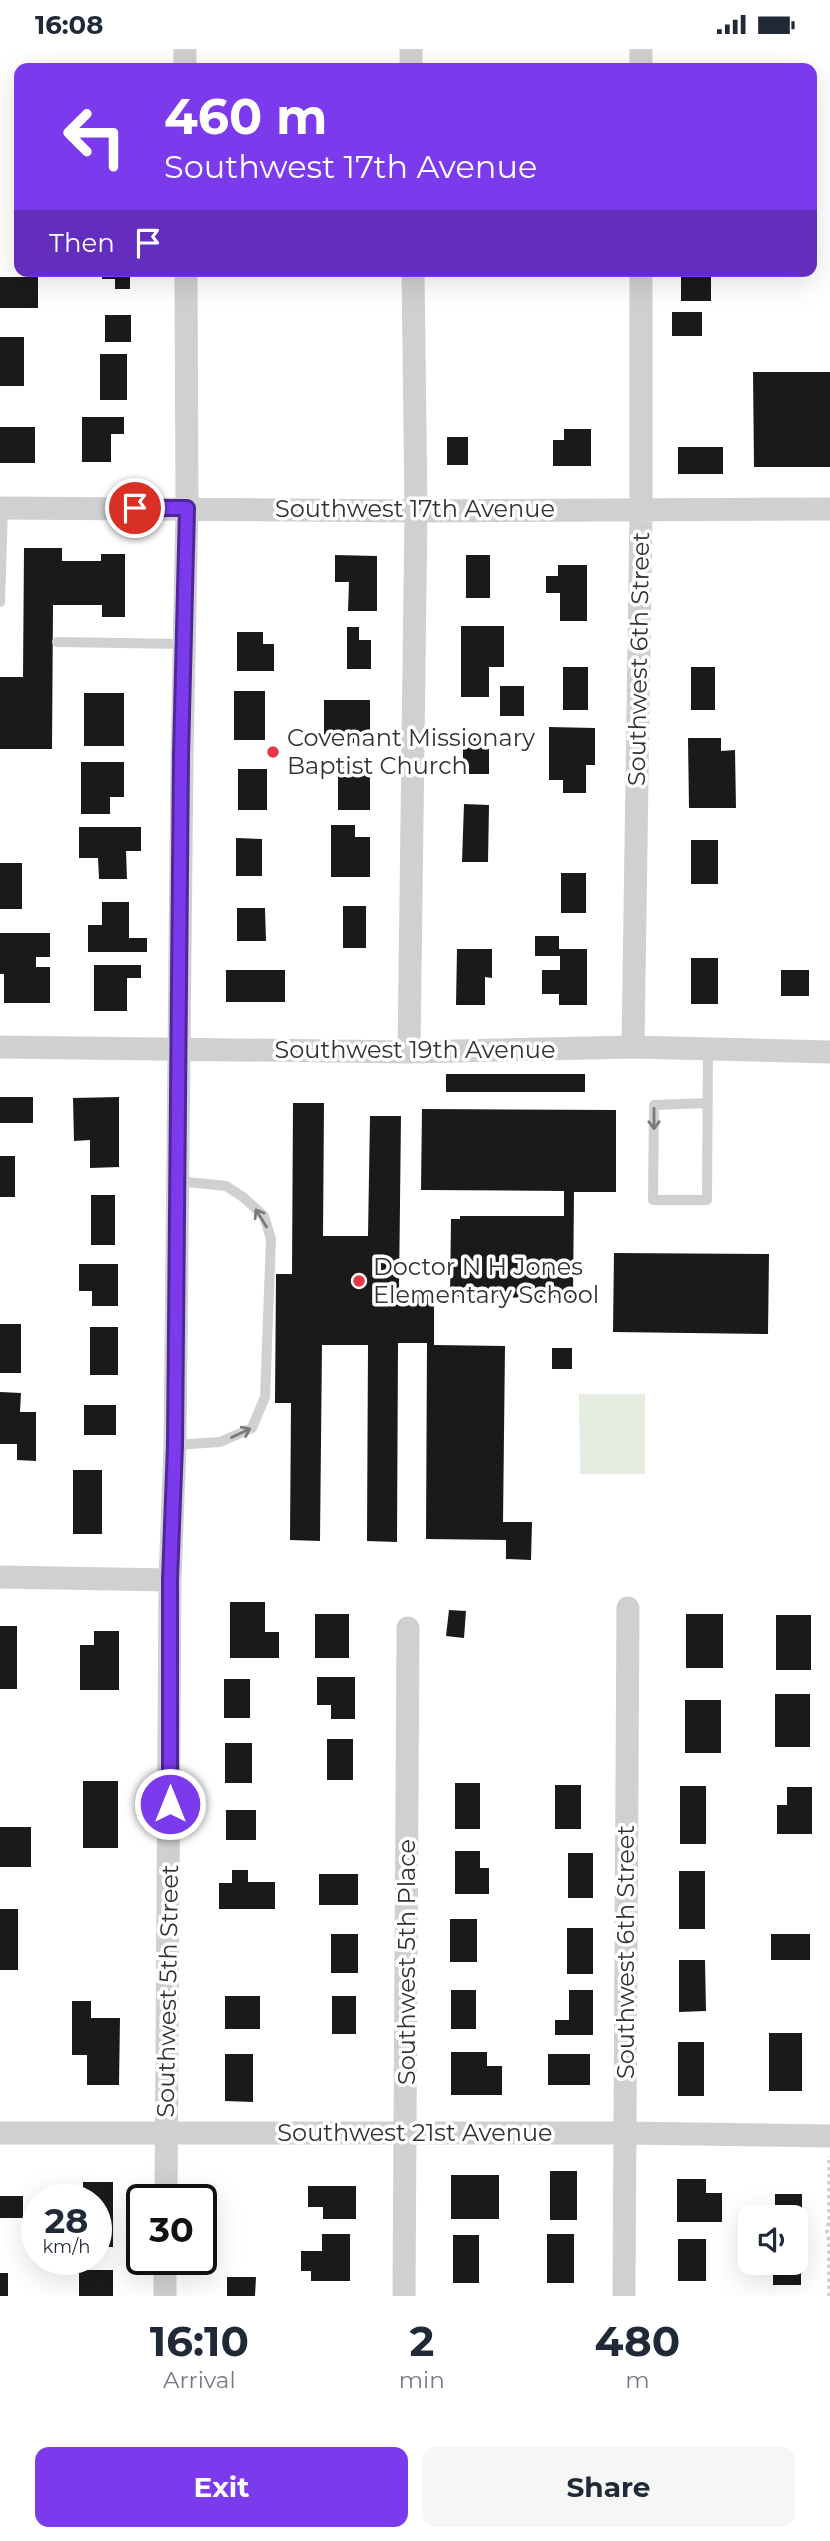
<!DOCTYPE html>
<html lang="en">
<head>
<meta charset="utf-8">
<style>
  :root { --surface:#fff; --page:#f6f6f7; --text:#1f2937; --muted:#747a83; --accent:#7c3aed }
  body { margin:0; font-family:Montserrat,sans-serif; background:var(--page); color:var(--text); height:100vh; display:flex; flex-direction:column; font-size:26px; white-space:nowrap }
  * { box-sizing:border-box; margin:0 }
  p { font-size:23px; color:var(--muted) }
  .icon { flex:none; width:38px; height:38px; fill:none; stroke:currentColor; stroke-width:2; stroke-linecap:round; stroke-linejoin:round }
  .map { position:relative; height:2247px; overflow:hidden }
  .sheet { display:flex; flex-direction:column; background:var(--surface); flex:1 }
  .sheet>* { flex:none }
  .hud { position:absolute; left:14px; top:14px; width:803px; height:214px; border-radius:14px; box-shadow:0 7px 28px #0002; background:#7c3aed; color:#fff; overflow:hidden }
  .fabs { position:absolute; left:738px; top:2156px; display:grid; gap:14px }
  .fabs a { display:grid; place-items:center; width:70px; height:70px; border-radius:14px; background:var(--surface); box-shadow:0 7px 28px #0002; font-size:35px }
  .speed { position:absolute; left:21px; top:2135px; display:flex; gap:14px; font-size:35px; font-weight:700; text-align:center }
  .speed>* { display:grid; place-content:center; width:91px; height:91px; border-radius:50%; background:var(--surface); box-shadow:0 7px 28px #0002; line-height:1 }
  .speed small { font-size:18px; font-weight:400 }
  .speed .limit { border:4px solid #111; border-radius:10px; background:#fff; color:#111 }
  .pin { position:absolute; display:grid; place-items:center; width:60px; height:60px; color:#fff; margin:-30px; border:4px solid #fff; border-radius:50%; box-shadow:0 2px 7px #0007 }
  .me { position:absolute; width:77px; margin:-38px; rotate:0deg; stroke-linejoin:round; filter:drop-shadow(0 0 5px #0008) }
  .turn { display:flex; align-items:center; gap:24px; height:147px; padding:0 35px; font-size:32px }
  .turn .icon { width:91px; height:91px; stroke-width:2.5 }
  .turn b { display:block; font-size:49px; line-height:60px }
  .then { display:flex; align-items:center; height:66px; padding:0 35px; background:#0003; gap:14px; font-size:26px }
  .eta { display:flex; justify-content:space-evenly; align-items:center; height:119px; text-align:center }
  .eta b { font-size:42px; font-weight:700; line-height:49px }
  .primary-button { display:flex; gap:14px; margin-top:auto; padding:14px 35px }
  .primary-button a { flex:1; height:80px; border-radius:14px; background:var(--accent); color:#fff; font-size:28px; font-weight:700; line-height:80px; text-align:center }
  .primary-button a+a { background:var(--page); color:var(--text) }
  .status { display:flex; justify-content:space-between; align-items:center; height:49px; padding:0 35px; background:var(--surface); direction:ltr }
  .status svg { height:19px; fill:currentColor }
  .map>svg:first-child { display:block }
  .green { fill:#e6ecdf }
  .building { fill:#1a1a1a }
  .lines { fill:none; stroke-linecap:round; stroke-linejoin:round }
  .path { stroke:#cdcdcd; stroke-width:3.5; stroke-dasharray:3.5 3.5; stroke-linecap:butt }
  .service { stroke:#d0d0d0; stroke-width:10 }
  .minor { stroke:#d0d0d0; stroke-width:23 }
  .oneway { stroke:#7a7a7a }
  .route-casing { stroke:#51269a; stroke-width:18 }
  .route { stroke:#7c3aed; stroke-width:12 }
  .poi-dot { fill:#e63946; stroke:#fff; stroke-width:2.5 }
  .labels { text-anchor:middle; stroke-width:7; stroke-linejoin:round; paint-order:stroke }
  .street-label { font-size:24px; fill:#333; stroke:#fff }
  .poi-label { font-size:24px; fill:#333; stroke:#fff; text-anchor:start }
</style>
</head>
<body>
<div class="status"><b>16:08</b><svg viewBox="0 0 49 12"><path d="M0 12V9h3v3zM5 12V6h3v6zM10 12V3h3v9zM15 12V0h3v12zM26 1h20v11H26zM47 4h2v5h-2z"/></svg></div>
<div class="map">
<svg width="830" height="2247" viewBox="0 0 830 2247">
  <rect width="100%" height="100%" fill="#fff"/>
  <path class="green" d="M579,1345H645V1425H580Z"/>
  <path class="building" d="M102,222H130V240H115V230H102Z
    M681,227H711V252H681Z
    M0,228H38V259H0Z
    M672,263H702V287H672Z
    M105,266H131V293H105Z
    M0,288H24V337H0Z
    M100,305H127V351H100Z
    M753,323H830V418H754Z
    M82,368H124V385H111V413H82Z
    M0,378H35V414H0Z
    M564,380H591V417H553V391H564Z
    M447,388H468V416H447Z
    M678,398H723V425H678Z
    M24,499H62V512H101V505H125V568H102V556H53L52,700H0V628H23Z
    M335,506L377,507V562H348L349,533H335Z
    M466,506H490V549H466Z
    M558,516H587V572H560V544H546V527H558Z
    M461,577H504V618H489V648H461Z
    M347,578H359V591H371V620H347Z
    M237,583H263V595H274V622H237Z
    M563,618H588V661H563Z
    M691,618H715V661H691Z
    M500,637H524V667H500Z
    M234,642H265V691H234Z
    M84,644H124V697H84Z
    M324,651H370V694H324Z
    M549,678L595,679V716H586V744H563V731H549Z
    M463,687H489V725H463Z
    M688,689H721V702L735,701L736,759H689Z
    M81,713H124V748H110V765H81Z
    M338,718H370V761H338Z
    M238,720H267V761H238Z
    M464,755L489,756L488,813H462Z
    M331,776H355V788H370V828H331Z
    M79,778H141V802H126L127,830H99L98,809H79Z
    M236,789L262,790V827H236Z
    M691,791H718V835H691Z
    M0,814H22V860H0Z
    M561,824H586V864H561Z
    M102,853H129V889H147V903H88V876H102Z
    M343,857H366V899H343Z
    M237,859H265L266,892H237Z
    M0,884H50V908H36V918H50V954H4V925H0Z
    M535,887H559V900H587V956H559V945H542V921H560V907H535Z
    M457,900H492V929L485,928V956H456Z
    M691,909H718V955H691Z
    M94,916H141V929H127V962H94Z
    M226,921H285V953H226Z
    M781,921H809V947H781Z
    M446,1025H585V1043H446Z
    M0,1048H33V1074H0Z
    M119,1048V1118L90,1119V1091L74,1092L73,1049Z
    M293,1054H324L323,1187H368L370,1067H401L399,1242H434V1296L505,1297L503,1473H532L531,1511L506,1510V1491L426,1490L427,1294H398L397,1493L367,1492L368,1296H322L320,1492L290,1491L291,1354H275L276,1225H292Z
    M422,1060L616,1061V1143H574L573,1249L450,1248L451,1170H460V1167H564V1142L421,1141Z
    M0,1107H15V1148H0Z
    M91,1146H115V1196H91Z
    M614,1204L769,1205L768,1285L613,1283Z
    M79,1215H118V1257H92V1242H79Z
    M0,1275H21V1324H0Z
    M90,1278H118V1326H90Z
    M552,1299H572V1320H552Z
    M0,1343L21,1344L20,1363H36V1412L17,1411V1395H0Z
    M84,1356H116V1386H84Z
    M73,1421H102V1485H73Z
    M230,1553H265V1583H279V1609H230Z
    M449,1561L466,1562L464,1589L446,1587Z
    M315,1565H349V1609H315Z
    M686,1565H723V1619H686Z
    M776,1566H811V1621H776Z
    M0,1577H17V1640H0Z
    M94,1582H119V1641H80V1596H94Z
    M317,1628H355V1670H331V1656H317Z
    M224,1630H250V1669H224Z
    M775,1645H810V1698H775Z
    M685,1651H721V1704H685Z
    M327,1690H353V1731H327Z
    M225,1694H252V1734H225Z
    M83,1732H118V1799H83Z
    M455,1734H480V1780H455Z
    M555,1736H581V1780H555Z
    M680,1737H706V1795H680Z
    M787,1738H812V1785H777V1756H787Z
    M226,1761H256V1791H226Z
    M0,1778H31V1818H0Z
    M455,1802H480V1819H489V1845H455Z
    M568,1804H593V1849H568Z
    M232,1821H248V1833H275V1860H219V1834H232Z
    M679,1822H705V1880H679Z
    M319,1825H358V1856H319Z
    M0,1860H18V1921H0Z
    M450,1870H477V1913H450Z
    M567,1879H593V1925H567Z
    M331,1885H358V1924H331Z
    M771,1885H810V1911H771Z
    M679,1911H705L706,1962L679,1963Z
    M451,1941H476V1980H451Z
    M569,1941H593V1986H555V1971H569Z
    M225,1947H260V1980H225Z
    M332,1947H356V1985H332Z
    M72,1952H91V1969H120L119,2036H87V2006H72Z
    M769,1984H802V2042H769Z
    M678,1993H704V2047H678Z
    M451,2003H487V2017H502V2046H451Z
    M225,2005H253V2053L225,2052Z
    M548,2005H590V2036H548Z
    M550,2122H577V2171H550Z
    M451,2126H499V2170H451Z
    M677,2130H706V2144H722V2173H677Z
    M83,2133H113V2198H96V2151H83Z
    M308,2137H356V2170H323V2158H308Z
    M775,2145H802V2176H796V2168H775Z
    M0,2147H23V2169H0Z
    M322,2185H350V2232H311V2222H301V2202H322Z
    M547,2185H574V2234H547Z
    M453,2186H479V2234H453Z
    M796,2186H801V2236H773V2214H796Z
    M678,2190H706V2232H678Z
    M79,2221H113V2247H79Z
    M0,2224H8V2247H0Z
    M227,2228H256L255,2247H227Z"/>
  <g class="lines">
    <path class="path" d="M829,2247V2193L827,2183L829,2172V2107"/>
    <path class="service" d="M0,553L3,459
      M57,593L184,595
      M708,1054L654,1056L653,1151H707L708,1000
      M175,1396L220,1393L252,1379L265,1348L271,1190L264,1167L243,1148L226,1137L177,1132"/>
    <path class="minor" d="M185,0V19
      M411,0V19
      M641,0V19
      M0,459L416,462L830,460
      M0,998L409,1003L633,998L830,1003
      M633,998L641,461V222
      M409,1003L416,462L413,222
      M0,1528L170,1531
      M0,2084H625L830,2087
      M166,2151L170,1531L175,1396L182,706L187,459L186,222
      M165,2247V2210
      M404,2247L408,1579
      M624,2247L628,1559"/>
  </g>
  <defs><path id="oneway-shaft" d="M-6 0H5M1.5-3L5.5 0L1.5 3" fill="none" stroke-width="1.6" stroke-linecap="round" stroke-linejoin="round" transform="scale(1.75)"/></defs>
  <g class="oneway">
    <use href="#oneway-shaft" transform="translate(654 1070) rotate(90)"/>
    <use href="#oneway-shaft" transform="translate(261 1169) rotate(-122)"/>
    <use href="#oneway-shaft" transform="translate(241 1384) rotate(-25)"/>
  </g>
  <g class="lines">
    <defs>
      <path id="route" d="M135,459H187L181,706L175,1396L170,1531V1755"/>
    </defs>
    <use href="#route" class="route-casing"/>
    <use href="#route" class="route"/>
  </g>
  <g class="poi-dot">
    <circle cx="273" cy="703" r="7"/>
    <circle cx="359" cy="1232" r="7"/>
  </g>
  <g class="labels">
    <g class="street-label">
      <text x="415" y="468">Southwest 17th Avenue</text>
      <text transform="translate(639 610) rotate(-89)" y="8">Southwest 6th Street</text>
      <text x="415" y="1009">Southwest 19th Avenue</text>
      <text transform="translate(626 1903) rotate(-90)" y="8">Southwest 6th Street</text>
      <text transform="translate(407 1913) rotate(-90)" y="8">Southwest 5th Place</text>
      <text transform="translate(168 1942) rotate(-89)" y="8">Southwest 5th Street</text>
      <text x="415" y="2092">Southwest 21st Avenue</text>
    </g>
    <g class="poi-label">
      <text x="287" y="697">Covenant Missionary<tspan x="287" dy="28">Baptist Church</tspan></text>
      <text x="373" y="1226">Doctor N H Jones<tspan x="373" dy="28">Elementary School</tspan></text>
    </g>
  </g>
</svg>
<div class="fabs">
<a><svg class="icon" aria-label="sound" viewBox="0 0 24 24"><path d="M4 9h4l5-4v14l-5-4H4zM17 9q2 3 0 6"/></svg></a>
</div>
<div class="speed"><div>28<small>km/h</small></div><div class="limit">30</div></div>
<div class="pin" style="left:135px;top:459px;background:#d93025"><svg class="icon" aria-label="arrive" viewBox="0 0 24 24"><path d="M6 21V4h12l-3 4 3 4H6"/></svg></div>
<svg class="me" style="left:170px;top:1755px" viewBox="-20 -20 40 40"><circle r="17" fill="#7c3aed" stroke="#fff" stroke-width="3"/><path d="M0-11L8 9 0 5-8 9z" fill="#fff"/></svg>
<div class="hud">
<div class="turn"><svg class="icon" aria-label="left" viewBox="0 0 24 24"><path d="M17 20v-9H6M10 6l-5 5 5 5"/></svg><div><b>460 m</b>Southwest 17th Avenue</div></div>
<div class="then">Then<svg class="icon" aria-label="arrive" viewBox="0 0 24 24"><path d="M6 21V4h12l-3 4 3 4H6"/></svg></div>
</div>
</div>
<section class="sheet">
<div class="eta">
<div><b>16:10</b><p>Arrival</p></div>
<div><b>2</b><p>min</p></div>
<div><b>480</b><p>m</p></div>
</div>
<div class="primary-button"><a>Exit</a><a>Share</a></div>
</section>
</body>
</html>
